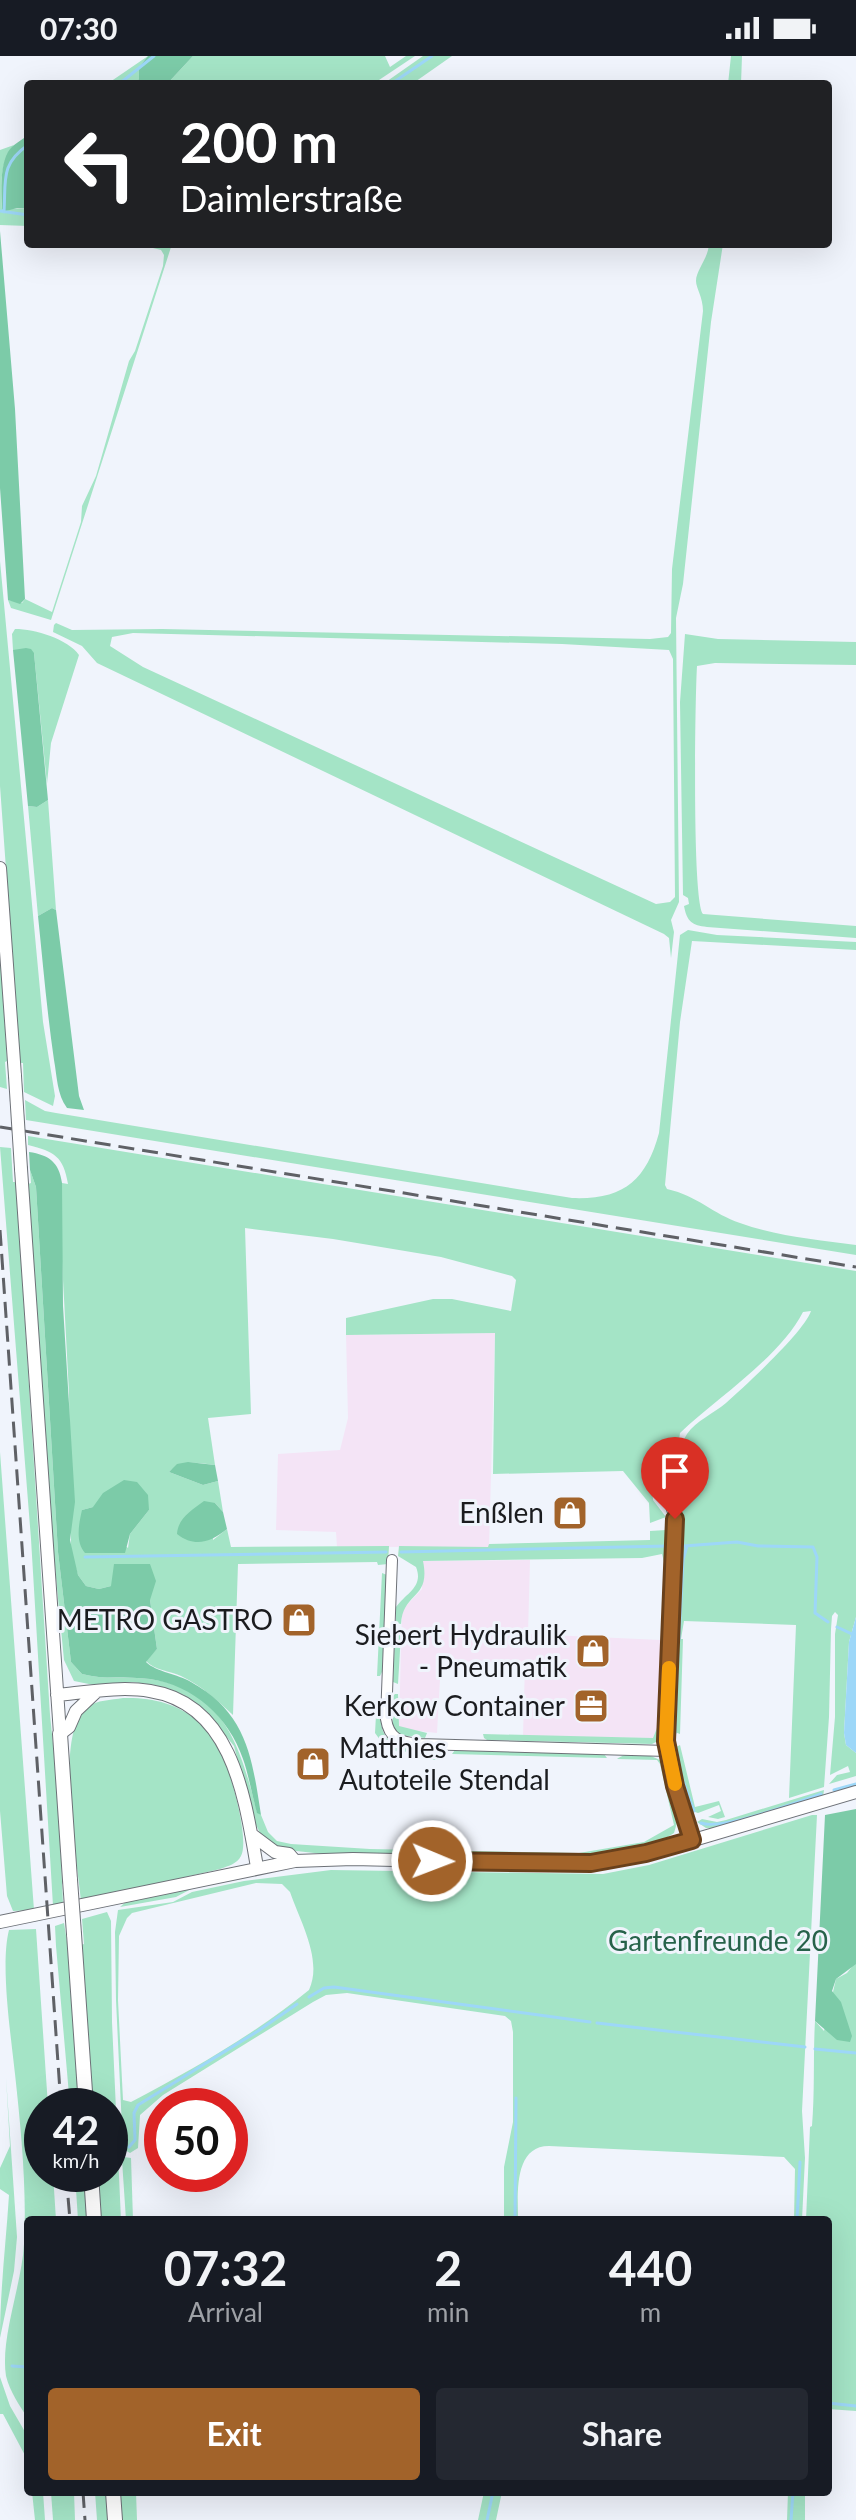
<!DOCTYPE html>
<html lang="en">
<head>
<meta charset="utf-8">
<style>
  :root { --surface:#171b24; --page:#242831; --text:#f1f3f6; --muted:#9ea1a6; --accent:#a2632a }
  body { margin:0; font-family:Lato,sans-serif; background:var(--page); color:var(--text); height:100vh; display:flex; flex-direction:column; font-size:30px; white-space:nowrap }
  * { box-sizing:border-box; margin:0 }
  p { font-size:26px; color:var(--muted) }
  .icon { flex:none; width:44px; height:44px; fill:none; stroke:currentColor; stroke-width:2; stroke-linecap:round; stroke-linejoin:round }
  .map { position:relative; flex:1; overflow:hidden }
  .panel { position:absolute; left:24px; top:2160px; width:808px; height:280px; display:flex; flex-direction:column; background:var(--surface); border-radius:8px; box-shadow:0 8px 32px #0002 }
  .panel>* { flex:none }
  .hud { position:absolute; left:24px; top:24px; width:808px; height:168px; border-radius:8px; box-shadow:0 8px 32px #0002; background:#202124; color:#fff; overflow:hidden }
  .speed { position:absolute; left:24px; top:2032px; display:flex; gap:16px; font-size:40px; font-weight:700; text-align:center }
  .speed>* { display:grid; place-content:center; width:104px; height:104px; border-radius:50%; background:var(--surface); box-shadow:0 8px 32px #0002; line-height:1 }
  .speed small { font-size:20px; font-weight:400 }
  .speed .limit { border:12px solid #d22; background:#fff; color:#111 }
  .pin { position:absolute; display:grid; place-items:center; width:68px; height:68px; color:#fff; margin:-82px -34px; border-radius:50% 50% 50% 0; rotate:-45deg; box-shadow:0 0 8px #0007 }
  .pin .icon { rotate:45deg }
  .me { position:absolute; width:88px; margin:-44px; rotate:91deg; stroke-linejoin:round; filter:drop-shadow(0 0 6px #0008) }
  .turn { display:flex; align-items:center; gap:28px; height:168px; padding:0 24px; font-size:36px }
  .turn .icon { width:104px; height:104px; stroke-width:2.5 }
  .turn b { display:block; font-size:56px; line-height:68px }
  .eta { display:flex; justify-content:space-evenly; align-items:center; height:136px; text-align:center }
  .eta b { font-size:48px; font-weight:700; line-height:56px }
  .primary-button { display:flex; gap:16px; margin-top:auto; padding:16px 24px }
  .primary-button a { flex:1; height:92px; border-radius:8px; background:var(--accent); color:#fff; font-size:32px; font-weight:700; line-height:92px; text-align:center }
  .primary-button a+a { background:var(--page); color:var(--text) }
  .status { display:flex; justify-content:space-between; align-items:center; height:56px; padding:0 40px; background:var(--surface); direction:ltr }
  .status svg { height:22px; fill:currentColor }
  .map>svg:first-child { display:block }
  .industrial { fill:#f4e4f6 }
  .green { fill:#a4e4c6; fill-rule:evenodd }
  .forest { fill:#7ccba8 }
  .water { fill:#9dd7f8 }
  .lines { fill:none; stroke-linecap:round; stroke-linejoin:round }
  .stream { stroke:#9dd7f8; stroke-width:3 }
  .minor-casing { stroke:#6d7177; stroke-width:12 }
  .major-casing { stroke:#6d7177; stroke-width:14 }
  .highway-casing { stroke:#6d7177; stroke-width:16 }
  .minor { stroke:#fff; stroke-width:10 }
  .major { stroke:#fff; stroke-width:12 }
  .highway { stroke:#fff; stroke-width:14 }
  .rail { stroke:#5f6166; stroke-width:3; stroke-dasharray:16 8; stroke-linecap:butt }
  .major-bridge-casing { stroke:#6d7177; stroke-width:14; stroke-linecap:butt }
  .highway-bridge-casing { stroke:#6d7177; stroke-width:16; stroke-linecap:butt }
  .major-bridge { stroke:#fff; stroke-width:12 }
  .highway-bridge { stroke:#fff; stroke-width:14 }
  .route-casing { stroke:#69401b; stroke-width:20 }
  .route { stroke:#a2632a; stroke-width:14 }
  .slow { stroke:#f59e0b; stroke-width:14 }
  .labels { text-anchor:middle; stroke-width:6; stroke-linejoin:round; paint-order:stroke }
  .poi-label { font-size:28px; fill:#1b1c1f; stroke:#f0f4fc; text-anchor:end }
  .park-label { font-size:28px; fill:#26624a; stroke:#f0f4fc }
</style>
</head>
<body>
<div class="status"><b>07:30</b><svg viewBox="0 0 49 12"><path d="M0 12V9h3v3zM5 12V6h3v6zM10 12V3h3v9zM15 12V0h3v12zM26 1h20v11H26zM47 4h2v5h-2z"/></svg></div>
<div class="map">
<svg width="856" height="2464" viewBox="0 0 856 2464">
  <rect width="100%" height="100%" fill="#f0f4fc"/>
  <path class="industrial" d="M495,1277L489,1491H337L336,1476L276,1474L278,1398L340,1394L348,1362L346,1279Z
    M530,1504L528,1578L661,1584L657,1672L653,1682L523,1680L525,1607L441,1605L437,1677L401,1673L399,1670L402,1554L422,1533V1505Z"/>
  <path class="green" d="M148,0L139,11V23L134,28H107Z
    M193,0H385L390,11L406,0H415L373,28H167Z
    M423,0H452L412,28H383Z
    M731,0H742L741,28H728Z
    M14,89C0,104 0,133 2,153L28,152V170L0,169V94Z
    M137,188H172L51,564L11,552L8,544L22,547L25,543L52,556L81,466L82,450L96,420L129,305L135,295L163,210L164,199L161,194Z
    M709,188H723L711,266L683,528L676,562L679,846L671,864L674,876L671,902L669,882L664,878L97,607L82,590L53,576L54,569L56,567L72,574L162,573L650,583L668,581L671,577L672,513L703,255C703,241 696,232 696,225C696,214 708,203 709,188ZM133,577L562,588L669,594L673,603L675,841L670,846L656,848L143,611L110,590L112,581Z
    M0,505L43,966L55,1040L53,1050L24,1036L23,1007H20L0,730Z
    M15,573C35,573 68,583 79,599L51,687L47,728L34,597L13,594L12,578Z
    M685,578L718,583L856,586V609L715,607L697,610C695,642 692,843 703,858L856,870V882L707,871C692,869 687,866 684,850L689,848L688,842L683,839L680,646Z
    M48,744L56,854L52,852L38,860L28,750L37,751Z
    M688,874L717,879L856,886V894L692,885L680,966L665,1129L667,1133C698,1140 713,1158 740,1167C776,1180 818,1184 856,1189V1199L26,1064L25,1044L45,1055L56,1057L572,1142C623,1144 646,1125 659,1077L680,879Z
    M0,889L7,1005L5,1006L7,1033L0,1031Z
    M28,1080L856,1215V1561L849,1586L844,1677L846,1689L856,1697V1720L829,1728L837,1719L850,1716L848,1710L830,1719L835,1661V1578L838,1559L835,1556L832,1560L831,1573L829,1661L824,1731L789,1742L796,1569L684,1565L681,1583H683L680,1678L672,1675L675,1598L679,1596V1585L676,1583L684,1416L680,1415C681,1403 680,1388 687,1378C696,1365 714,1357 726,1347C745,1330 804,1276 811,1255L803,1256C780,1301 717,1342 680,1377L674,1420L658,1422L652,1429L653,1444L666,1461L650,1467L649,1447L623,1415L493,1418L495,1277L346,1279V1262L433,1243H452L511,1255L516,1224L512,1220L441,1201L333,1183L245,1172L251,1358L208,1362L215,1409C197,1407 183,1403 169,1416L203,1429L218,1425L223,1456L215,1447L213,1484L227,1473L231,1491L389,1490L388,1508L378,1509L377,1506L238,1508L233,1659C217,1644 202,1630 181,1620C170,1615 154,1614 146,1605L157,1593L150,1544L111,1530L99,1533L86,1530L78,1519L71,1497L69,1337L61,1186L62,1127L68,1128C63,1100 55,1096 28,1089ZM93,1451L149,1454L130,1478L128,1492L82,1454Z
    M0,1091L11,1092L13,1126H16L50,1659L58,1735L63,1848L53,1850L31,1483Z
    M30,1114L36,1131L58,1496L71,1606L82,1618C104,1624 127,1620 150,1623C225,1633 241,1693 257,1756L261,1759L268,1776L277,1785L291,1788L370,1793L579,1797L644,1786L674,1769L660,1708L657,1704L617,1703C628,1694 654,1697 665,1708L678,1763L674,1777L655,1789L584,1803L323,1798L279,1793L262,1781L253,1763L234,1690L205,1654L184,1639L155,1629L132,1626L94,1629L74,1625L64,1604L54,1501L28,1128L31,1127Z
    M0,1396L34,1854L13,1855L7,1840L0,1755Z
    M666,1474L670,1477L667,1530H664V1506L662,1498L642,1502L423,1505C431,1544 403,1535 401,1568L396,1567V1551C406,1537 424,1531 416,1511L398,1500L399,1490L488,1491L489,1488L650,1484V1475Z
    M382,1517L387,1519L382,1616L380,1620H377Z
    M663,1541L667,1544L664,1616L660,1617Z
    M401,1578L398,1628L393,1626L395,1581Z
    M659,1628L664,1631L662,1679L660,1684L652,1688L487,1684L484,1682L483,1678L653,1682L657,1672Z
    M395,1638H398L399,1670L427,1677L425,1682L400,1679L393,1672L392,1641Z
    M123,1642C150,1641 178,1647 199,1666C208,1674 216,1685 221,1696C230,1714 250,1783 241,1800C237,1808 228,1810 220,1813L81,1845C78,1807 53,1678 87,1651C97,1644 111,1644 123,1642Z
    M376,1659L381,1663C381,1696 415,1692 440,1693L441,1704H431V1697L393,1695L383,1688L375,1677Z
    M680,1689L695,1751L719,1745L725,1761L718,1763L708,1761L721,1755L719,1749L698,1757L692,1755C683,1735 677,1715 674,1692Z
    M455,1694L604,1698L607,1702L452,1698Z
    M824,1734L823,1741L715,1772H706L697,1766L702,1763L717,1766L726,1764Z
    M812,1759H817L802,2055L805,2102L802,2164H794L795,2113L784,2101L549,2090C513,2090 518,2140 518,2164H504V2111L513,2066V1976L511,1965L505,1960L347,1937L326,1939L313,1946L163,2039L140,2059L138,2092L130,2097L123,2093L116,1944L115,1876L118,1854L173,1846L192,1836L244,1825L331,1814L603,1818L649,1809ZM256,1827L282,1828L290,1836C300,1865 323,1904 309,1934C255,1978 192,2014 131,2046L123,2044L118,1944L119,1880L127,1862L132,1857Z
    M195,1831L176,1841L120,1851L128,1844Z
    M107,1856L111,1865L112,1966L121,2164H99L96,2118H110V2050H92L81,1889L84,1888L82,1863Z
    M64,1867L67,1886L79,2050H70L56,1890L55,1870Z
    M36,1873L48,2050H42V2118H53L56,2164H28V2363C20,2350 10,2336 6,2320C0,2282 22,2228 24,2188C27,2133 21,2073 15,2018C11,1980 0,1909 9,1874Z
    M854,1908H856V2355L828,2353V2164H806L810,2071L812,2070C815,2034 813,2000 815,1965L824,1975L836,1923L847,1917Z
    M6,2021L17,2181L14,2215L0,2282C0,2234 6,2187 9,2139L0,2133V2112L10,2090Z
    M124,2101L131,2102L133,2164H126L122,2104Z
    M75,2118H84L87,2164H78Z
    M0,2321L10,2350L28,2381V2405L3,2358H0Z
    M32,2436H43L45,2464H35Z
    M51,2436H74L75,2464H53Z
    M95,2436H106L108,2464H97Z
    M119,2436H136L137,2464H121Z
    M484,2436H502L496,2464H478Z
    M788,2436H805V2464H787Z"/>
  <path class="forest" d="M148,0H193L167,28H134L139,23V11Z
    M28,79V152H17L6,155L2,153C1,137 0,110 8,96C12,89 22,84 28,79Z
    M0,175L15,353L25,543L20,548L8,544L0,432Z
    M26,592L31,593L34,597L48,744L37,751L28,750L13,594Z
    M52,852L56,854L79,1040L84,1054L67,1052C57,1039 57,1020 54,1004C47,956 43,908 38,860Z
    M29,1096C49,1099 59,1106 62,1127L63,1250L75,1446L70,1484L78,1519L86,1530L99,1533L111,1530L114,1508H150L156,1525L150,1544L157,1593L146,1606C156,1616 178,1618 191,1626C247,1657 252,1701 261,1759L257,1757C252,1739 249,1720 243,1703C229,1661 193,1629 150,1623C127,1620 104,1624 82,1618L71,1606L58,1496L36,1131L30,1114Z
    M188,1406L215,1409L218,1425L203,1429L169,1416L177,1408Z
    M124,1424L137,1426L148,1439L149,1454L130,1478L125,1497H85C75,1486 79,1467 82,1454L93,1451L103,1437Z
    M204,1445L215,1447L223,1456L227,1473C211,1486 195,1492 177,1478C178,1462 192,1454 204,1445Z
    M856,1753V1908L836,1923L832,1935L841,1946L852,1980L850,1986L837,1984L815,1965L825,1759Z"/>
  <path class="water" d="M856,1561V1697L846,1689L844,1677L849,1586Z"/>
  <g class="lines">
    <path class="stream" d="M119,28L154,0
      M391,28L432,0
      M0,155L28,159
      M4,156C6,125 0,108 28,89
      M684,1490L737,1486L758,1490L813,1491L817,1501L815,1557L828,1566
      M401,1496L668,1490
      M85,1501L386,1496
      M837,1571L856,1580
      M679,1584L683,1504L687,1490
      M675,1677L678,1598
      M676,1692L682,1722L694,1755
      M834,1734L856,1728
      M701,1767C721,1775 797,1746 821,1738
      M309,1941L324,1932L334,1931L590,1966
      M597,1967L805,1991
      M815,1993L856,1997
      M129,2091L135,2084L134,2057L138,2049L258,1975L297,1948
      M515,2164L516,2042
      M797,2164L800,2106
      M12,2310L28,2311
      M828,2347L856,2350
      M487,2464L493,2436
      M791,2464L793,2436"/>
    <defs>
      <path id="minor" d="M667,1437L675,1463L666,1685L675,1730L692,1784
        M392,1504L386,1663C389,1683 400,1686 419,1688L667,1695"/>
      <path id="major" d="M0,812L15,1020
        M21,1113L60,1678
        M57,1639C87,1636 121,1630 150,1635C233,1648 245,1743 257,1811
        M60,1678L69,1671L76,1655L95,1637
        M251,1778L275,1796L289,1798L295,1805
        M0,1866L295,1805L353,1803L560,1808L606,1805L670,1791L856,1736"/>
      <path id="highway" d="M60,1678L70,1824
        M74,1878L86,2050
        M91,2118L94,2164
        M113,2436L115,2464"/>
    </defs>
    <use href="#minor" class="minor-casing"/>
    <use href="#major" class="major-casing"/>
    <use href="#highway" class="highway-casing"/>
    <use href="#minor" class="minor"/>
    <use href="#major" class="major"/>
    <use href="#highway" class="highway"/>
    <path class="rail" d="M0,1071L856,1211
      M0,1174L61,2050
      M66,2118L70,2164
      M83,2436L85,2464"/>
    <defs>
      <path id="major-bridge" d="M15,1020L21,1113"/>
      <path id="highway-bridge" d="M70,1824L74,1878"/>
    </defs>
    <use href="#major-bridge" class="major-bridge-casing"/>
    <use href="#highway-bridge" class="highway-bridge-casing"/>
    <use href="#major-bridge" class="major-bridge"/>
    <use href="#highway-bridge" class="highway-bridge"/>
  </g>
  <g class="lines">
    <defs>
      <path id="route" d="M432,1805L591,1807L646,1797L692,1784L675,1730L666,1685L675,1463"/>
    </defs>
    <use href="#route" class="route-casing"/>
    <use href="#route" class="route"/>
    <path class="slow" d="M669,1612L666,1685L675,1728"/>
  </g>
  <defs>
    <symbol id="shop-square" viewBox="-11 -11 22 22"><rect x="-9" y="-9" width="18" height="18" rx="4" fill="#a2632a" stroke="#f0f4fc"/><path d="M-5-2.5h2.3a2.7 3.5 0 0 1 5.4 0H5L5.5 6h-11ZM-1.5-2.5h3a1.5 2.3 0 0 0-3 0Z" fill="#fff"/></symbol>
    <symbol id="office-square" viewBox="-11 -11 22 22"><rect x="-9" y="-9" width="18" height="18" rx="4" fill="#a2632a" stroke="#f0f4fc"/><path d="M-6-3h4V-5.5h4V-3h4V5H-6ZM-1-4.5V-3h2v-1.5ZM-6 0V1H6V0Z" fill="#fff"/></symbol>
  </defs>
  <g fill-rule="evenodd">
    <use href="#shop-square" x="550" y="1437" width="40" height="40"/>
    <use href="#shop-square" x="279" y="1544" width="40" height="40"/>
    <use href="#shop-square" x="573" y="1575" width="40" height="40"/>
    <use href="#office-square" x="571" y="1630" width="40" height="40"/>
    <use href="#shop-square" x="293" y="1688" width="40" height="40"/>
  </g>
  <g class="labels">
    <g class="poi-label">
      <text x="544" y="1467">Enßlen</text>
      <text x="273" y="1574">METRO GASTRO</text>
      <text x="567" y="1589">Siebert Hydraulik<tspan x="567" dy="32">- Pneumatik</tspan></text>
      <text x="565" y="1660">Kerkow Container</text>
      <text x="339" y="1702" text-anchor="start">Matthies<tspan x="339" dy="32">Autoteile Stendal</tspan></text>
    </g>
    <g class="park-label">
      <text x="718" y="1895">Gartenfreunde 20</text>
    </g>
  </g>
</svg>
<div class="speed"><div>42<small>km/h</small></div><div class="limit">50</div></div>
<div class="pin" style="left:675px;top:1463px;background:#d93025"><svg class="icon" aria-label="arrive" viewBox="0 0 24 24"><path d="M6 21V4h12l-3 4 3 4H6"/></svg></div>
<svg class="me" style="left:432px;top:1805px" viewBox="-20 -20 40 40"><circle r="17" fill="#a2632a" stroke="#fff" stroke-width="3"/><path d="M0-11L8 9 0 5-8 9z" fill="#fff"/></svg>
<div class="hud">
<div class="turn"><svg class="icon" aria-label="left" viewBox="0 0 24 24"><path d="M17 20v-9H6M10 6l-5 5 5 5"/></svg><div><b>200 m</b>Daimlerstraße</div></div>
</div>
<section class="panel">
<div class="eta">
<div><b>07:32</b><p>Arrival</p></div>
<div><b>2</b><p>min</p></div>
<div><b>440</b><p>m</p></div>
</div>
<div class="primary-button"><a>Exit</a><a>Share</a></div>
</section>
</div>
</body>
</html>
